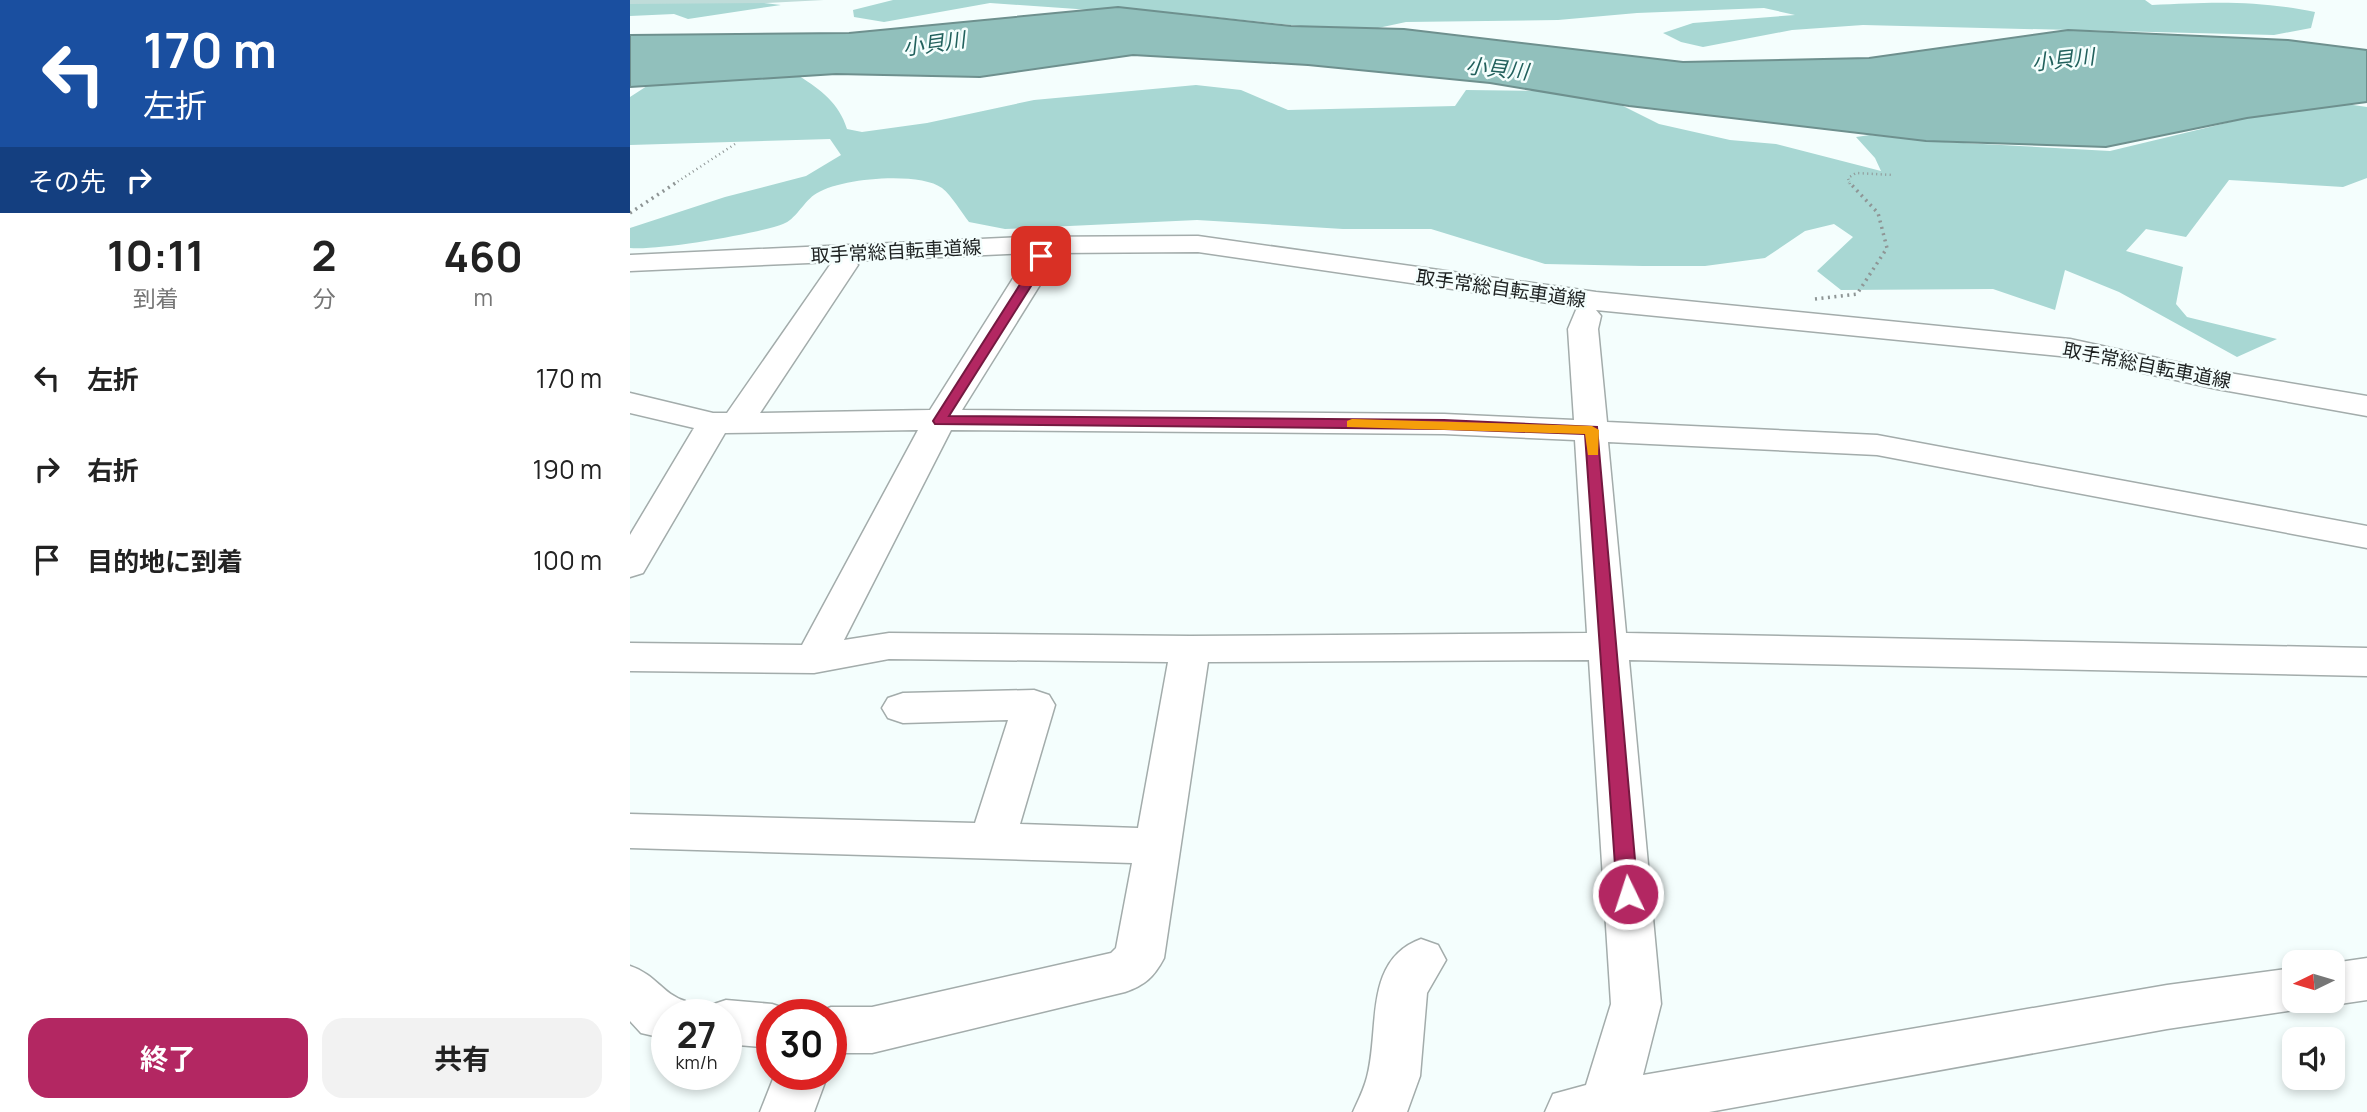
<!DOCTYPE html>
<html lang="ja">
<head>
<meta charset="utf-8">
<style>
  :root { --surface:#fff; --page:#f2f2f2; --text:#222; --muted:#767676; --accent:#b32762 }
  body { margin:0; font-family:Manrope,"Noto Sans JP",sans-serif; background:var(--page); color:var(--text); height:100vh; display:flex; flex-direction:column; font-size:26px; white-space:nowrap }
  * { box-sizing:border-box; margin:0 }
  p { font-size:23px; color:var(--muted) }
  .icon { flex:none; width:38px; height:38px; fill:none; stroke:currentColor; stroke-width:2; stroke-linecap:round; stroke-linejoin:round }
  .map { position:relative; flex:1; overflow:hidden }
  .sheet { display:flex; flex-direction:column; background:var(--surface); width:630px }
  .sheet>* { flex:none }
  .guide { background:#1a4fa0; color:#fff; overflow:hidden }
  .needle { width:46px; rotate:265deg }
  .fabs { position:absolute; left:1652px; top:950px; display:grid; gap:14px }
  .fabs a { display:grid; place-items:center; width:63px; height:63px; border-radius:14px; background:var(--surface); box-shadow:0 4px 10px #0003; font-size:35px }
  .speed { position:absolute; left:21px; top:999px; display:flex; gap:14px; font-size:35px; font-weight:700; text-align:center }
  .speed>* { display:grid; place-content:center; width:91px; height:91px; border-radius:50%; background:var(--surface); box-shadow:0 4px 10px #0003; line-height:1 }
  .speed small { font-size:18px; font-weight:400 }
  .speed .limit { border:10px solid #d22; background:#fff; color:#111 }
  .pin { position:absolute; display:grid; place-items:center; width:60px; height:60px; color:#fff; margin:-30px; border-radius:14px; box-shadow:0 4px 10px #0006 }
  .me { position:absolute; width:77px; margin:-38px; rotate:356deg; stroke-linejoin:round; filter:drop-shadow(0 0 5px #0008) }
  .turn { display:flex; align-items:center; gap:24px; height:147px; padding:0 28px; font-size:32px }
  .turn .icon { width:91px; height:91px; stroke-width:2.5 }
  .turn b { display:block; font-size:49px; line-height:60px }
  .then { display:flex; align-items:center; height:66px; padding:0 28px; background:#0003; gap:14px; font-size:26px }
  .eta { display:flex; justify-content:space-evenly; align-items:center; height:119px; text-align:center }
  .eta b { font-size:42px; font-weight:700; line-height:49px }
  .primary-button { display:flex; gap:14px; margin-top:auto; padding:14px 28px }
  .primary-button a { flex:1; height:80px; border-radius:21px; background:var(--accent); color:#fff; font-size:28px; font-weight:700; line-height:80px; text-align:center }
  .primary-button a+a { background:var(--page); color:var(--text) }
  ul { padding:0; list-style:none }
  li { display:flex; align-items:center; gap:21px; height:91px; padding:0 28px }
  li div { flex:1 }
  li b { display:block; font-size:26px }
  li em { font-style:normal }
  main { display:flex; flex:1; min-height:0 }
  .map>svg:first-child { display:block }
  .green { fill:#bfdcd9 }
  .forest { fill:#a8d7d3 }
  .water { fill:#91c0bc; stroke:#6e908e; stroke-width:2 }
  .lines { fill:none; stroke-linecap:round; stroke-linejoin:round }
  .minor-casing { stroke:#a3acab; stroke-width:3 }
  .path-far1 { stroke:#8e9595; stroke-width:2.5; stroke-dasharray:1 3.5; stroke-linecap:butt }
  .path { stroke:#8e9595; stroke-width:3.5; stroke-dasharray:2 4.5; stroke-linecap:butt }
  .minor { fill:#fff; fill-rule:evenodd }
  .route { fill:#b32762; stroke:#741940; stroke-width:2 }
  .slow { fill:#f59e0b }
  .labels { text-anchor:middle; stroke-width:5; stroke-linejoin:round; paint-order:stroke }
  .far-street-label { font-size:19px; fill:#1d2121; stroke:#f4fefd }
  .far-water-label { font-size:21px; font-style:italic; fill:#21605c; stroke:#f4fefd }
</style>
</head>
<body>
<main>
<section class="sheet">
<div class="guide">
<div class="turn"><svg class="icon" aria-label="left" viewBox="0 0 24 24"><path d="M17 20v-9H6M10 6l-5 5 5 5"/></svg><div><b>170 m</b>左折</div></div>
<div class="then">その先<svg class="icon" aria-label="right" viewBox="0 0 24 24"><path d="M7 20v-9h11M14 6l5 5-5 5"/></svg></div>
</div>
<div class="eta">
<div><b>10:11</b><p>到着</p></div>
<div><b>2</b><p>分</p></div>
<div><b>460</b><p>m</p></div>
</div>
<ul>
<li><svg class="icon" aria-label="left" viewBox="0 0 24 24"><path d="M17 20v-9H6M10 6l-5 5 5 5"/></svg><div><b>左折</b></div><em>170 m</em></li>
<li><svg class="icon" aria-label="right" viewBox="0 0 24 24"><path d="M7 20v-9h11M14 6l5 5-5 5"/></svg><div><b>右折</b></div><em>190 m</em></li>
<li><svg class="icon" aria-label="arrive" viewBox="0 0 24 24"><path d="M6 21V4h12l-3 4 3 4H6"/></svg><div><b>目的地に到着</b></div><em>100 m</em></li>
</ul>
<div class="primary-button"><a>終了</a><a>共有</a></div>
</section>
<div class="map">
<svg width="1737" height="1112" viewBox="0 0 1737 1112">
  <rect width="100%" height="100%" fill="#f4fefd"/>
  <path class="green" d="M0,0H194L45,8L0,6Z"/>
  <path class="forest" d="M263,0H1515L1522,5C1582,2 1626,0 1685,12L1681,28L1644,35L1233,25L1162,30L1073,47L1051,42L1033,33L1063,23L1165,15L1134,8L1007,13L928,20L776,22L748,28L670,26L488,7L461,10L360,3L254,22L224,17L223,10Z
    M134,3L151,5L58,19L44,14L0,16V4Z
    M169,76C191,90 209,103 217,129L232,132L297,123L404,100L566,85L611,90L658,110L825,106L836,90L908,91L991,105L1029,124L1100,140L1146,144L1251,171L1245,158L1226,137L1240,135L1296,141L1480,151L1617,118L1716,104L1737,107V178L1713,187L1599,180L1556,237L1516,229L1496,251L1553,267L1546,304L1557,317L1647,339L1607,357L1489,292L1435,270L1425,310L1363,289L1211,290L1187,271L1223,237L1204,224L1175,231L1135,258L1075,266H1013L915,264L801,229H713L567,220L375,229L339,222C331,212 322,196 312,188C289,171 207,178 184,195C173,203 165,220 153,224C127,234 26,251 0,248V228L95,197L176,176L211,155L200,139L0,145V97L17,86Z"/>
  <path class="water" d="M488,7L661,26L774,29L1053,62L1239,58L1438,30L1658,40L1737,50V102L1617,118L1476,147L1296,141L999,106L860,83L678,65L503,55L350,77L206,74L0,87V35L219,33Z"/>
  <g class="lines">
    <defs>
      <path id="minor" d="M568,236L966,292L1440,339L1587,371L1737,396V416L1587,389L1440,357L966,310L971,316L968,329L977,422L1247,435L1737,526V548L1247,455L978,442L996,633L1737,648V676L999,660L1031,1004L1013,1075L1537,985L1664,968V1001H1683L1682,1004L1664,1010L1537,1029L1079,1112H915L923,1094L956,1085L981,1004L959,660L578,662L534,958C524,977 515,985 495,992L242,1053H201V1015L183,1014L201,1007H242L481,953L486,948L502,863L0,848V814L345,823L378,720L273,723L258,718L252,708L258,698L273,693L404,690L419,695L425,705L390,824L508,828L538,662L259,659L184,673L0,671V643L172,645L288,430L95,433L13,573L0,577V535L64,428L0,413V393L83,413H97L202,262L0,271V255L391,237ZM568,252L953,308L946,310L938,329L944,420L814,414L332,410L423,264V253ZM399,253L300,410L130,413L228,265L225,261ZM321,430L814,434L945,440L957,633L560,636L259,633L214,640Z
        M791,939L808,945L816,960L797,993L790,1076L777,1112H723C728,1101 734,1089 737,1077C750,1029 733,960 791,939Z
        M1737,958V1000L1703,1005L1691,1001H1703V963Z
        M0,966C27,975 31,993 55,1001L62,1015H37V1039L11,1033L0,1021Z
        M96,1000L142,1004L160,1010L162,1015H142V1048L96,1044V1015H74L78,1006Z
        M145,1074H198L184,1112H130Z"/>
    </defs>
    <use href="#minor" class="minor-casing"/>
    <path class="path-far1" d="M44,184L105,144
      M1220,184L1218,178L1226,173L1263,175"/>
    <path class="path" d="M0,213L47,182
      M1185,299L1227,294L1257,248L1248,213L1219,182"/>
    <use href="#minor" class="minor"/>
  </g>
  <path class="route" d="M407,253H416L415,264L319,416L814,420L967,427L1008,894L1005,899H990L987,894L955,434L814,429L305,424L303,421L403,264Z"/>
  <path class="slow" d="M722,419L962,426L969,430L968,455H958L955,434L717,427V421Z"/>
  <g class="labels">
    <g class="far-street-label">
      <text transform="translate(266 251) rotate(-3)" y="7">取手常総自転車道線</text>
      <text transform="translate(871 288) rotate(8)" y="7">取手常総自転車道線</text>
      <text transform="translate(1517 365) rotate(11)" y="7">取手常総自転車道線</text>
    </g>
    <g class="far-water-label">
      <text transform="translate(304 44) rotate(-8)" y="7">小貝川</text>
      <text transform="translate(1433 60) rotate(-6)" y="7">小貝川</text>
      <text transform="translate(867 69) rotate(6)" y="7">小貝川</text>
    </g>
  </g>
</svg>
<div class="fabs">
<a><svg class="needle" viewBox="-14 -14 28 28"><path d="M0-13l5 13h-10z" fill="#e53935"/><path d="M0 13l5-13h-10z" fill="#767676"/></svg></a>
<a><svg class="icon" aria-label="sound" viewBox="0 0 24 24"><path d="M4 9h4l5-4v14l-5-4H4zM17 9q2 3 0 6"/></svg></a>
</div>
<div class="speed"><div>27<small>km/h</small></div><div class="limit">30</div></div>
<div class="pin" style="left:411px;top:256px;background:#d93025"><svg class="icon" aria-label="arrive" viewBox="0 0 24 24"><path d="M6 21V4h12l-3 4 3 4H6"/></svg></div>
<svg class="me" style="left:998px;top:894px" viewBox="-20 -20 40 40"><circle r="17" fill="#b32762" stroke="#fff" stroke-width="3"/><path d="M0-11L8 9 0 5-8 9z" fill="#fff"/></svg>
</div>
</main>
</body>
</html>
